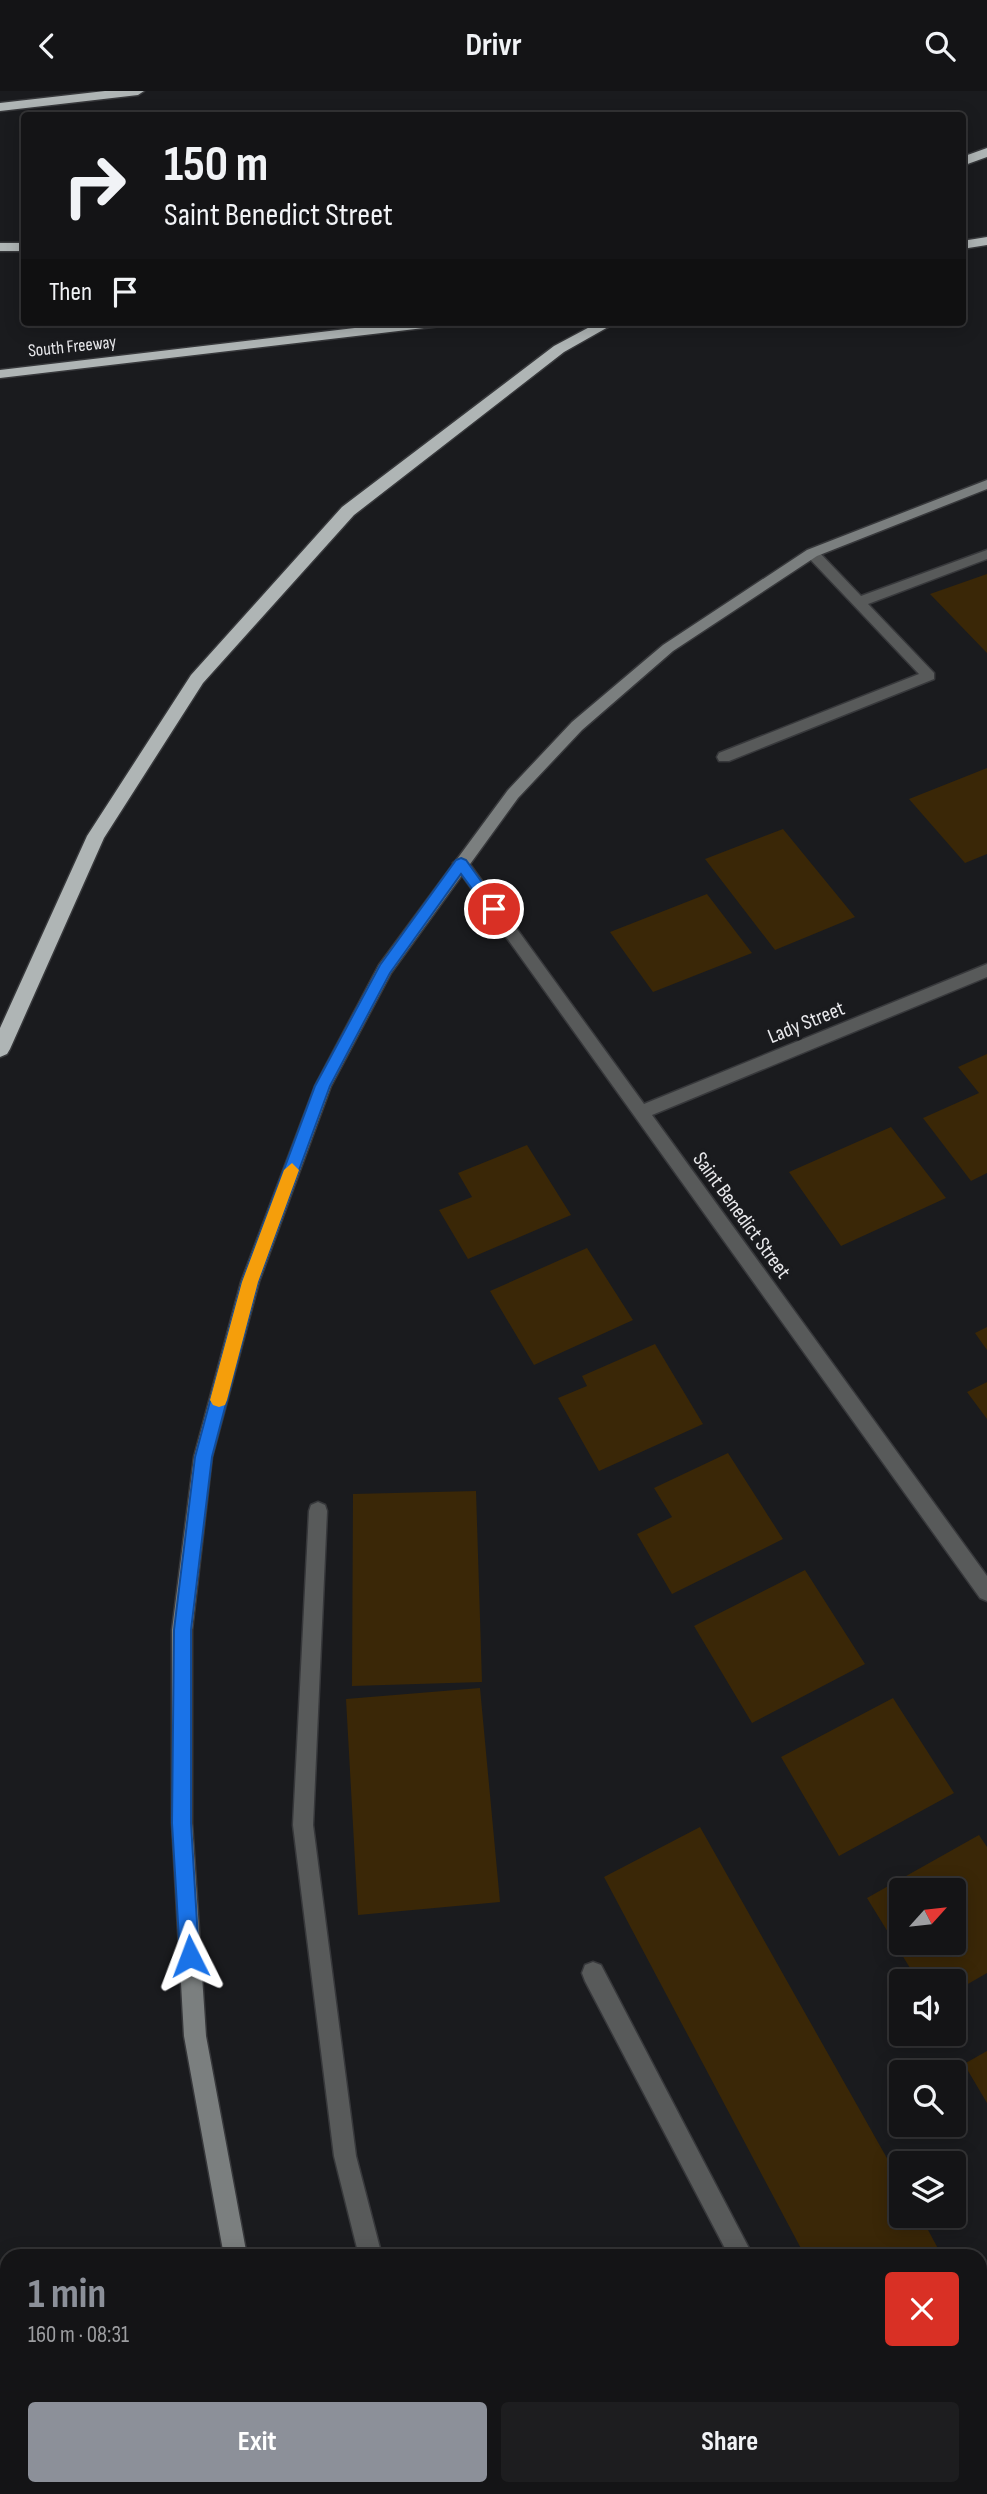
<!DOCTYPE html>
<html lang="en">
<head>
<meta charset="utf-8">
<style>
  :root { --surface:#141416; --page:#1d1d1f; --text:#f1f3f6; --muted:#9d9ea1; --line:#333335; --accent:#8c9099 }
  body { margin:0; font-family:"Sofia Sans Condensed",sans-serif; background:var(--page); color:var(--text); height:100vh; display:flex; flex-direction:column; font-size:26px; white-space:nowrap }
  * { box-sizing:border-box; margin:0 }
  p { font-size:23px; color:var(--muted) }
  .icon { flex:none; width:38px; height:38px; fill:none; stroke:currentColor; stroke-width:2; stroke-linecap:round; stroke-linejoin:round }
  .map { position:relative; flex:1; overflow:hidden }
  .sheet { position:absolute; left:0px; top:2158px; width:987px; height:247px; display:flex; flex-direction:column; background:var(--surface); border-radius:21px 21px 0 0; box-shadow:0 4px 18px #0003,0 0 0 2px var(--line) }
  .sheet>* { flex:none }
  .guide { position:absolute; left:21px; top:21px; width:945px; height:214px; border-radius:7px; box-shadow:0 4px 18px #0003,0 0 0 2px var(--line); background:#141416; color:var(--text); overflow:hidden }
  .needle { width:46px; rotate:63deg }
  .tools { position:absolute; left:889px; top:1787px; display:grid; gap:14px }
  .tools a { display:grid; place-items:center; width:77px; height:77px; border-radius:7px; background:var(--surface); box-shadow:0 4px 18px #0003,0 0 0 2px var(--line); font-size:35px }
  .pin { position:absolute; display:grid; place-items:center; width:60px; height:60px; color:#fff; margin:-30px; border:4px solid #fff; border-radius:50%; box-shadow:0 2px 7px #0007 }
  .me { position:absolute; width:77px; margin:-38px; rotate:357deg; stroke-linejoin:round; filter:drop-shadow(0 0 5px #0008) }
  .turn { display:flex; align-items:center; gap:24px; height:147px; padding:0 28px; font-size:32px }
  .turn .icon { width:91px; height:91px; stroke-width:2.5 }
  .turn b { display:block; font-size:49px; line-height:60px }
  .then { display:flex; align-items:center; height:66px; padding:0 28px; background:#0003; gap:14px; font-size:26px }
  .round { display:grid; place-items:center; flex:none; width:74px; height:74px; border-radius:7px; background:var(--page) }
  .summary { display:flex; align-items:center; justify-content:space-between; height:119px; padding:0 28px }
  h1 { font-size:42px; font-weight:700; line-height:52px; color:var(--accent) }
  .primary-button { display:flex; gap:14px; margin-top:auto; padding:14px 28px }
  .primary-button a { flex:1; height:80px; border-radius:7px; background:var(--accent); color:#fff; font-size:28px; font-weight:700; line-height:80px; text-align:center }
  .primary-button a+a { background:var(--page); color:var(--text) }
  header { display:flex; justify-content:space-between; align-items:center; height:91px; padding:0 28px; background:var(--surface); font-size:32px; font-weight:700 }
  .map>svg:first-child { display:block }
  .building { fill:#3a2707; fill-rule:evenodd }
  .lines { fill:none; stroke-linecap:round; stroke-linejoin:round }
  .service-casing { stroke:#37383b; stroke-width:3 }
  .minor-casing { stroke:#37383b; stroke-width:3 }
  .secondary-casing { stroke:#37383b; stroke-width:3 }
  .motorway-casing { stroke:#37383b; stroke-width:3 }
  .service { fill:#585a5a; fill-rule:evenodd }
  .minor { fill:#585a5a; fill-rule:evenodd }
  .secondary { fill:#7b7f7f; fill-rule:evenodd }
  .motorway { fill:#afb5b5; fill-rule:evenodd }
  .route { fill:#1a73e8; stroke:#114b97; stroke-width:2 }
  .slow { fill:#f59e0b }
  .labels { text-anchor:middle; stroke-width:7; stroke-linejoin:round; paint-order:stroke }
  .far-street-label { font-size:18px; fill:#e9e9ec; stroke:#1a1b1e }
  .street-label { font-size:21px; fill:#e9e9ec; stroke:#1a1b1e }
</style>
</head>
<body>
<header><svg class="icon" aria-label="back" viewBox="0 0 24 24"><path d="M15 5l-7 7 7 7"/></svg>Drivr<svg class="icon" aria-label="search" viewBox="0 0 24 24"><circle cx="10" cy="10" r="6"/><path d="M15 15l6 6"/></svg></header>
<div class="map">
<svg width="987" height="2403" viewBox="0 0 987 2403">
  <rect width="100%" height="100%" fill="#1a1b1e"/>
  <path class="building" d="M987,483V562L930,503Z
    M987,677V763L965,772L909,708Z
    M783,738L855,826L775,859L705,768Z
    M707,803L752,862L653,901L610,841Z
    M987,963V1082L971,1090L923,1027L979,1002L958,976Z
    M891,1036L946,1107L841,1155L789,1081Z
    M527,1054L571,1124L468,1168L439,1119L472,1106L458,1082Z
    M587,1157L633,1229L534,1274L490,1200Z
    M987,1236V1259L975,1242Z
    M655,1253L703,1333L599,1380L558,1307L587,1295L582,1285Z
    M987,1291V1328L967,1301Z
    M728,1362L783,1448L672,1503L637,1443L672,1426L654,1397Z
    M476,1400L482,1591L352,1595L353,1403Z
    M805,1479L865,1573L752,1632L694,1535Z
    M480,1597L500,1811L358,1824L346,1608Z
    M893,1607L954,1702L839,1765L781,1666Z
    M700,1736L901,2092V2124H920L942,2165H805L604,1786Z
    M979,1744L987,1756V1882L954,1901V1890H918L867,1807ZM901,1799H954V1852H901Z
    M987,1960V2012L964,1973Z
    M980,2231L987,2244V2343L980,2348Z
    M482,2398H663L665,2403H484Z
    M689,2398H794L797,2403H691Z"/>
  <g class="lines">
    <defs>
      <path id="service" d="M812,458L817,459L861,505L987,459V468L868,513L934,582V588L729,670H719L717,666L719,662L919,583L807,465L805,462Z"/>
      <path id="minor" d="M461,766L466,768L644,1013L987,873V886L652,1024L987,1485V1510L980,1507L456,776L453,772Z
        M318,1411L325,1414L327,1420L313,1734L356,2065L382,2165H359L334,2065L293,1734L309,1420L311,1414Z
        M593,1871L601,1874L753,2165H729L585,1890L582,1882L585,1874Z
        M426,2398H450L452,2403H428Z
        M853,2398H877L879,2403H855Z"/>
      <path id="secondary" d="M987,389V398L817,465L673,560L582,639L518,707L391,882L331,995L259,1191L212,1366L192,1539V1732L206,1945L247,2165H224L184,1945L172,1732V1539L194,1366L241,1191L315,995L379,874L508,699L572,631L663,554L807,459Z
        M271,2398H295L296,2403H272Z"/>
      <path id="motorway" d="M105,0H144L138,4L0,20V12Z
        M987,57V66L962,75V66Z
        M987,146V154L962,158V150Z
        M0,152H24V160H0Z
        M405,231H448L441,235L0,287V279Z
        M599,231H617L564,261L354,424L203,592L104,747L10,958L7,963L0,966V937L87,745L191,584L342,416L554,255Z"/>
    </defs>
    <use href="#service" class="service-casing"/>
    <use href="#minor" class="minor-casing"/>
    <use href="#secondary" class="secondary-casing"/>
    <use href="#motorway" class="motorway-casing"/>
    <use href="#service" class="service"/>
    <use href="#minor" class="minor"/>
    <use href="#secondary" class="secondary"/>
    <use href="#motorway" class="motorway"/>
  </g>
  <path class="route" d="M461,767L466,769L501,818L499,821H489L461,783L390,882L330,995L258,1191L212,1366L191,1539V1732L199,1865L197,1872L190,1875L183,1872L180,1865L172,1732L174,1539L195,1366L242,1191L315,995L380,874L456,769Z"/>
  <path class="slow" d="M292,1072L299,1079L258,1191L227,1309L225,1314L219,1316L213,1314L210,1309L242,1191L284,1079Z"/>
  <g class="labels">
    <g class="far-street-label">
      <text transform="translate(72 255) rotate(-6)" y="6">South Freeway</text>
    </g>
    <g class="street-label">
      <text transform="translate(806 931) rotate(-22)" y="7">Lady Street</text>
      <text transform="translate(742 1124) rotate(54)" y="7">Saint Benedict Street</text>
    </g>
  </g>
</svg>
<div class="tools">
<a><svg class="needle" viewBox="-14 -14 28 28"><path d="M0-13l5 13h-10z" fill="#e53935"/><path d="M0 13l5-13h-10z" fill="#9d9ea1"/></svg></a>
<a><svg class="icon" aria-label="sound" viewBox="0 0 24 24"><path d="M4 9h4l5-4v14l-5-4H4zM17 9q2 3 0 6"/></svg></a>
<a><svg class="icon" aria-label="search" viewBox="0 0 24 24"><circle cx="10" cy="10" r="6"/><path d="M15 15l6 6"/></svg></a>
<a><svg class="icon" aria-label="layers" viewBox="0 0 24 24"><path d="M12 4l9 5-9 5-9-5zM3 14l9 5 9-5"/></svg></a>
</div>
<div class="pin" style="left:494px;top:818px;background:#d93025"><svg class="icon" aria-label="arrive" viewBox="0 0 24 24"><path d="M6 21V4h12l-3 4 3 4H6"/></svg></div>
<svg class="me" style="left:190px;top:1865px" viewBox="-20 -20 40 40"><path d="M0-17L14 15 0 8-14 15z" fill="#1a73e8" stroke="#fff" stroke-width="4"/></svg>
<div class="guide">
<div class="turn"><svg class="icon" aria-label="right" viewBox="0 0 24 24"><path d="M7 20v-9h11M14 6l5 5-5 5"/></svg><div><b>150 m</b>Saint Benedict Street</div></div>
<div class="then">Then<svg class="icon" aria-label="arrive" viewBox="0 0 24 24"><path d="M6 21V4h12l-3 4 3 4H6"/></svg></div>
</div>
<section class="sheet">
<div class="summary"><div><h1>1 min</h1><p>160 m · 08:31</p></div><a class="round" style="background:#d93025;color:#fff"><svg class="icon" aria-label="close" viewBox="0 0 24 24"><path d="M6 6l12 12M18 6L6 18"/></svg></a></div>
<div class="primary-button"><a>Exit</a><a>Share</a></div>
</section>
</div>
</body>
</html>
